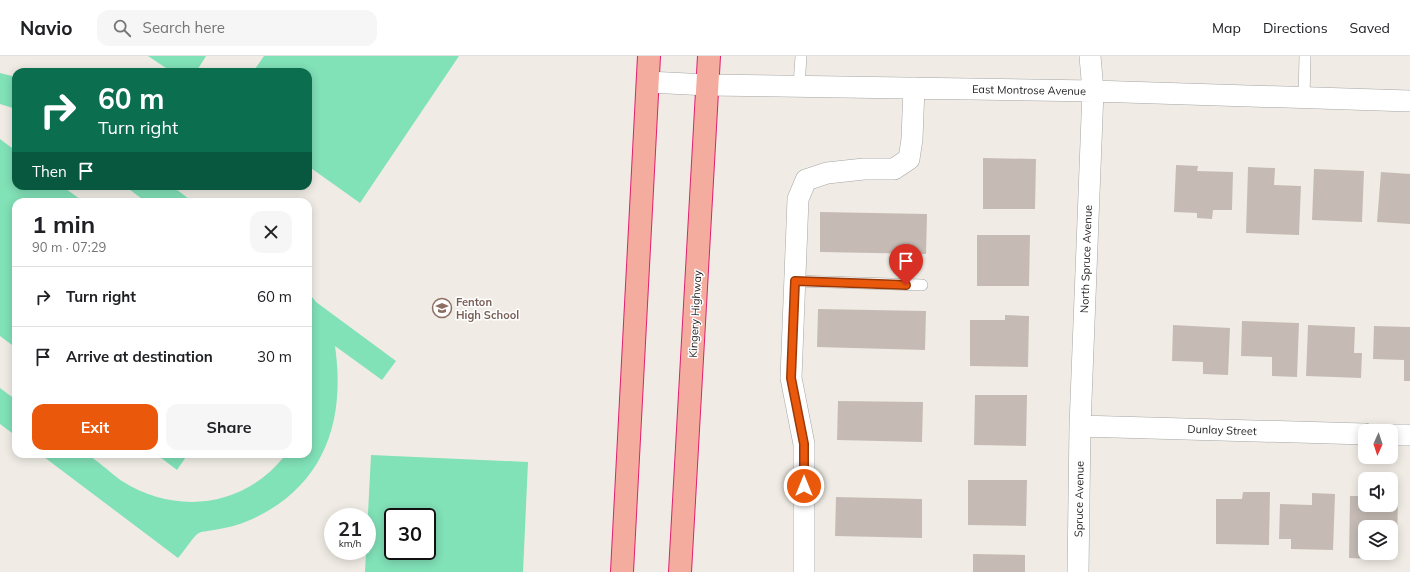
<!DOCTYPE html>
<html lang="en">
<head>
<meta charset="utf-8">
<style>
  :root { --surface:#fff; --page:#f6f6f6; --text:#202124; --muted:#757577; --line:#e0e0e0; --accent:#ea580c }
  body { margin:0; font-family:Mulish,sans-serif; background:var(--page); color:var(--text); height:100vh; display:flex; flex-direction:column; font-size:15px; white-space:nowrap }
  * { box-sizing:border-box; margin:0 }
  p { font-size:13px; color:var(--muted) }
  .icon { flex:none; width:22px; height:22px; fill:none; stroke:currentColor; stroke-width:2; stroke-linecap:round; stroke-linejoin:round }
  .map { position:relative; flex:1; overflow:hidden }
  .sheet { position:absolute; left:12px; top:142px; width:300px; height:260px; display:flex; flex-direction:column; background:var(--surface); border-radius:12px; box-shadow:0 2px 10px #0003 }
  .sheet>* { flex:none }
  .hud { position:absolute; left:12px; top:12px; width:300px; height:122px; border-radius:12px; box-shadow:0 2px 10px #0003; background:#0b6e4f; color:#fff; overflow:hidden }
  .needle { width:26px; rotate:183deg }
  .controls { position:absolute; left:1358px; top:368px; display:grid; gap:8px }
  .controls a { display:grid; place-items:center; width:40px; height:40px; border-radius:8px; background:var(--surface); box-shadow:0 2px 10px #0003; font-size:20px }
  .speed { position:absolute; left:324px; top:452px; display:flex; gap:8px; font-size:20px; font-weight:700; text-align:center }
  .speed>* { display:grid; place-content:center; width:52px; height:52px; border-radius:50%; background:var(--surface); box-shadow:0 2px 10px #0003; line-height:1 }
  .speed small { font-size:10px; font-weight:400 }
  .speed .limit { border:2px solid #111; border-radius:6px; background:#fff; color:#111 }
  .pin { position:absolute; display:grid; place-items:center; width:34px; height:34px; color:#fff; margin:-41px -17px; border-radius:50% 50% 50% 0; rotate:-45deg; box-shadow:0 0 4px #0007 }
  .pin .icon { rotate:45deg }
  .me { position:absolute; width:44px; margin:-22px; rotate:0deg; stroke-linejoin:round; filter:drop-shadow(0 0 3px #0008) }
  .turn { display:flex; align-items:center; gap:14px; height:84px; padding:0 20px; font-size:18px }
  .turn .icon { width:52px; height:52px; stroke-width:2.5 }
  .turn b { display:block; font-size:28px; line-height:34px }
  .then { display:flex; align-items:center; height:38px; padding:0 20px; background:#0003; gap:8px; font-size:15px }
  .round { display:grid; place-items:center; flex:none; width:42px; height:42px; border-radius:12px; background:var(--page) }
  .headline { display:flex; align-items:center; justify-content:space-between; height:68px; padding:0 20px }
  h1 { font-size:24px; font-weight:700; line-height:30px }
  .primary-button { display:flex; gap:8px; margin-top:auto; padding:8px 20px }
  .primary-button a { flex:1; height:46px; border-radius:12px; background:var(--accent); color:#fff; font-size:16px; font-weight:700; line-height:46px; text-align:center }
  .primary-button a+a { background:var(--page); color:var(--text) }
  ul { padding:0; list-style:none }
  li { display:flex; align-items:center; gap:12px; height:60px; padding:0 20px; border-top:1px solid var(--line) }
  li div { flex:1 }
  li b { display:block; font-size:15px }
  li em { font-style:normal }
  header { display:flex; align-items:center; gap:24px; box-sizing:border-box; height:56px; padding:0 20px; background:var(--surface); border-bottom:1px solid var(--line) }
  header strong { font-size:19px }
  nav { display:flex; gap:22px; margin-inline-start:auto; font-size:14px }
  .search { width:280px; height:36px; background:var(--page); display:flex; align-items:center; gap:10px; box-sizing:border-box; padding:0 14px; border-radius:12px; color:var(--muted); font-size:15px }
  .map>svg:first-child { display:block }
  .pitch { fill:#81e1b7; fill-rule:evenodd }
  .building { fill:#c5bbb4 }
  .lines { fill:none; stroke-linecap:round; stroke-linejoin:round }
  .service-casing { stroke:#a6a6a6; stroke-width:12 }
  .minor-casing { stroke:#a6a6a6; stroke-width:22 }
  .trunk-casing { stroke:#e0206d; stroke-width:24 }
  .service { stroke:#fff; stroke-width:11 }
  .minor { stroke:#fff; stroke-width:21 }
  .trunk { stroke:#f4ac9f; stroke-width:22 }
  .route-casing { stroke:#983908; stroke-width:10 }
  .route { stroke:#ea580c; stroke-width:7 }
  .labels { text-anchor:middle; stroke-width:3; stroke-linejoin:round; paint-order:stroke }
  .street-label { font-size:11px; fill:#1f1f1f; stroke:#fff }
  .education-label { font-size:11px; font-weight:bold; fill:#785e54; stroke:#fff; text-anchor:start }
</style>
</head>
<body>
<header>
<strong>Navio</strong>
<div class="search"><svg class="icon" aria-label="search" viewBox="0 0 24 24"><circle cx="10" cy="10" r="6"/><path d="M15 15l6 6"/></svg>Search here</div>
<nav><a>Map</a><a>Directions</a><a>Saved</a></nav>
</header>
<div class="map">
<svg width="1410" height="516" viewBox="0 0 1410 516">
  <rect width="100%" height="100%" fill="#f0ece5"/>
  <path class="pitch" d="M148,0H206L196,16H172Z
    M264,0H459L360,147L308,110V16H253Z
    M0,17L16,21V53L0,48Z
    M0,83L16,95V130H62L84,146H16V292L0,280Z
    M125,130H172L193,146H146Z
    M308,236L316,246L396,305L382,324L335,290C346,366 324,431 250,464C239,469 226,472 214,474C210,475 203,475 199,477C194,479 183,497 178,502L40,398C53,398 73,395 85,398C93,400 114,420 122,425C177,460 246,451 286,398H308Z
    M0,332L16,344V380L0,368Z
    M156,398H188L177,414Z
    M371,399L528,406L523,516H365ZM393,461H427V495H393Z"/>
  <path class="building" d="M983,102L1036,103L1035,153H983Z
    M1176,109L1198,110L1197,115L1233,116L1232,154H1213L1212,163L1197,162V157L1174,156Z
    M1248,111L1275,112L1274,129L1301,130L1299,179L1246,177Z
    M1314,113L1364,115L1362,166L1312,164Z
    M1381,116L1410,118V168L1377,166Z
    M820,156L927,158L926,198L820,196Z
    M977,179H1030L1029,230H977Z
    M818,253L926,255L925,294L817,291Z
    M1005,259L1029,260L1028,311L970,310V264H1005Z
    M1242,265L1299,267L1297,321L1272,320V301L1241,300Z
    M1173,269L1230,272L1228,319L1203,318V306L1172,305Z
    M1308,269L1355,271L1354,297H1362L1361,322L1306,320Z
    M1374,270L1410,271V325H1404V304L1373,303Z
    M975,339H1027L1026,390L974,389Z
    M838,345L923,346L922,386L837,384Z
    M968,424H1027L1026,470L968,469Z
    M1243,436H1270L1269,489L1216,488V443H1242Z
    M1312,437L1335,438L1333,494L1291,493V483H1279L1280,448L1312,449Z
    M1350,440H1365V449H1391V441H1398L1397,489H1391V471H1365V497H1373L1372,503L1349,502Z
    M836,441L922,443V482L835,480Z
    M973,498L1025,499V516H973Z"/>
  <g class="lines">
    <defs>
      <path id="service" d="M799,30L801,0
        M1304,42L1305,0
        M795,225L922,229"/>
      <path id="minor" d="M648,26L708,29L1093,35L1410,45
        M1080,370L1365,378
        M1391,379H1410
        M804,516V388L791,322L798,143L806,124L827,117L864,113H894L909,103L912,83L914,32
        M1078,516L1080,370L1093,35L1090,0"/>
      <path id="trunk" d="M622,516L649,0
        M680,516L709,0"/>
    </defs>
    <use href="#service" class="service-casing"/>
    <use href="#minor" class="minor-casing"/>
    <use href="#trunk" class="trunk-casing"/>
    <use href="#service" class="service"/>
    <use href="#minor" class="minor"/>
    <use href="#trunk" class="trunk"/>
  </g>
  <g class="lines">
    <defs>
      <path id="route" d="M804,430V388L791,322L795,225L906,229"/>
    </defs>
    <use href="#route" class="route-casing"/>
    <use href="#route" class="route"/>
  </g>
  <defs>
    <symbol id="school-ring" viewBox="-11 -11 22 22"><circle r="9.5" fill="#fff" stroke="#8d6e63" stroke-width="1.5"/><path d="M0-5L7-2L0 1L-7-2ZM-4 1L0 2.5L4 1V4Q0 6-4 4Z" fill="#8d6e63"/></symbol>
  </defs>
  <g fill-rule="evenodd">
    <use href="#school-ring" x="431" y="241" width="22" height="22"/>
  </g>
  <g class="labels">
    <g class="street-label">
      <text transform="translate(1029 34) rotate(1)" y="4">East Montrose Avenue</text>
      <text transform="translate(1086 203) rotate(-88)" y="4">North Spruce Avenue</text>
      <text transform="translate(695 258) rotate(-87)" y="4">Kingery Highway</text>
      <text transform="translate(1222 374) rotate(2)" y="4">Dunlay Street</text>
      <text transform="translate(1079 443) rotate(-89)" y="4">Spruce Avenue</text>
    </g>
    <g class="education-label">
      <text x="456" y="250">Fenton<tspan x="456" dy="13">High School</tspan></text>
    </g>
  </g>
</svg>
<div class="controls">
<a><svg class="needle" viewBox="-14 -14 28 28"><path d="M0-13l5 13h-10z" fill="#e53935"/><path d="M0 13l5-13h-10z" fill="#757577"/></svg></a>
<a><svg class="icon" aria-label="sound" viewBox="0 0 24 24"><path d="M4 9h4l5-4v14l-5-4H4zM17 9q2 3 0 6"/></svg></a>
<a><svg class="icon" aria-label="layers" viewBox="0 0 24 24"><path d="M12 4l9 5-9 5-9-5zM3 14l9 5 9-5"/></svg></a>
</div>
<div class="speed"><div>21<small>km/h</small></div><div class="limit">30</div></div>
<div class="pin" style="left:906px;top:229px;background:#d93025"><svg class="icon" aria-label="arrive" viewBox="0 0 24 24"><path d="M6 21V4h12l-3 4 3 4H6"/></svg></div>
<svg class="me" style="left:804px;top:430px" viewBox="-20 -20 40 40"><circle r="17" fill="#ea580c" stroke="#fff" stroke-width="3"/><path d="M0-11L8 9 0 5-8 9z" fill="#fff"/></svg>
<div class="hud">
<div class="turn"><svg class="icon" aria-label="right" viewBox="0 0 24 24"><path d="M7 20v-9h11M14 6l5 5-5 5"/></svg><div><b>60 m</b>Turn right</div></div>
<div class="then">Then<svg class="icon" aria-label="arrive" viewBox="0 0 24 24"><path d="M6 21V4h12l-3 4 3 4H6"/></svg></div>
</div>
<section class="sheet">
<div class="headline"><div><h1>1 min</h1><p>90 m · 07:29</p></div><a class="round"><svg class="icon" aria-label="close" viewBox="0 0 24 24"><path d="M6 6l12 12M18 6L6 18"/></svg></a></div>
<ul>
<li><svg class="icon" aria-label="right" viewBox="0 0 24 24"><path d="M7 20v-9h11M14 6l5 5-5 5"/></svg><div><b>Turn right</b></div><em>60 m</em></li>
<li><svg class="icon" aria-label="arrive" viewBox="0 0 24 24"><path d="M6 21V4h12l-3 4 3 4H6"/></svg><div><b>Arrive at destination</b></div><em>30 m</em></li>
</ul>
<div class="primary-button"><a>Exit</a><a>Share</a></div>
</section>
</div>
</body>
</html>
